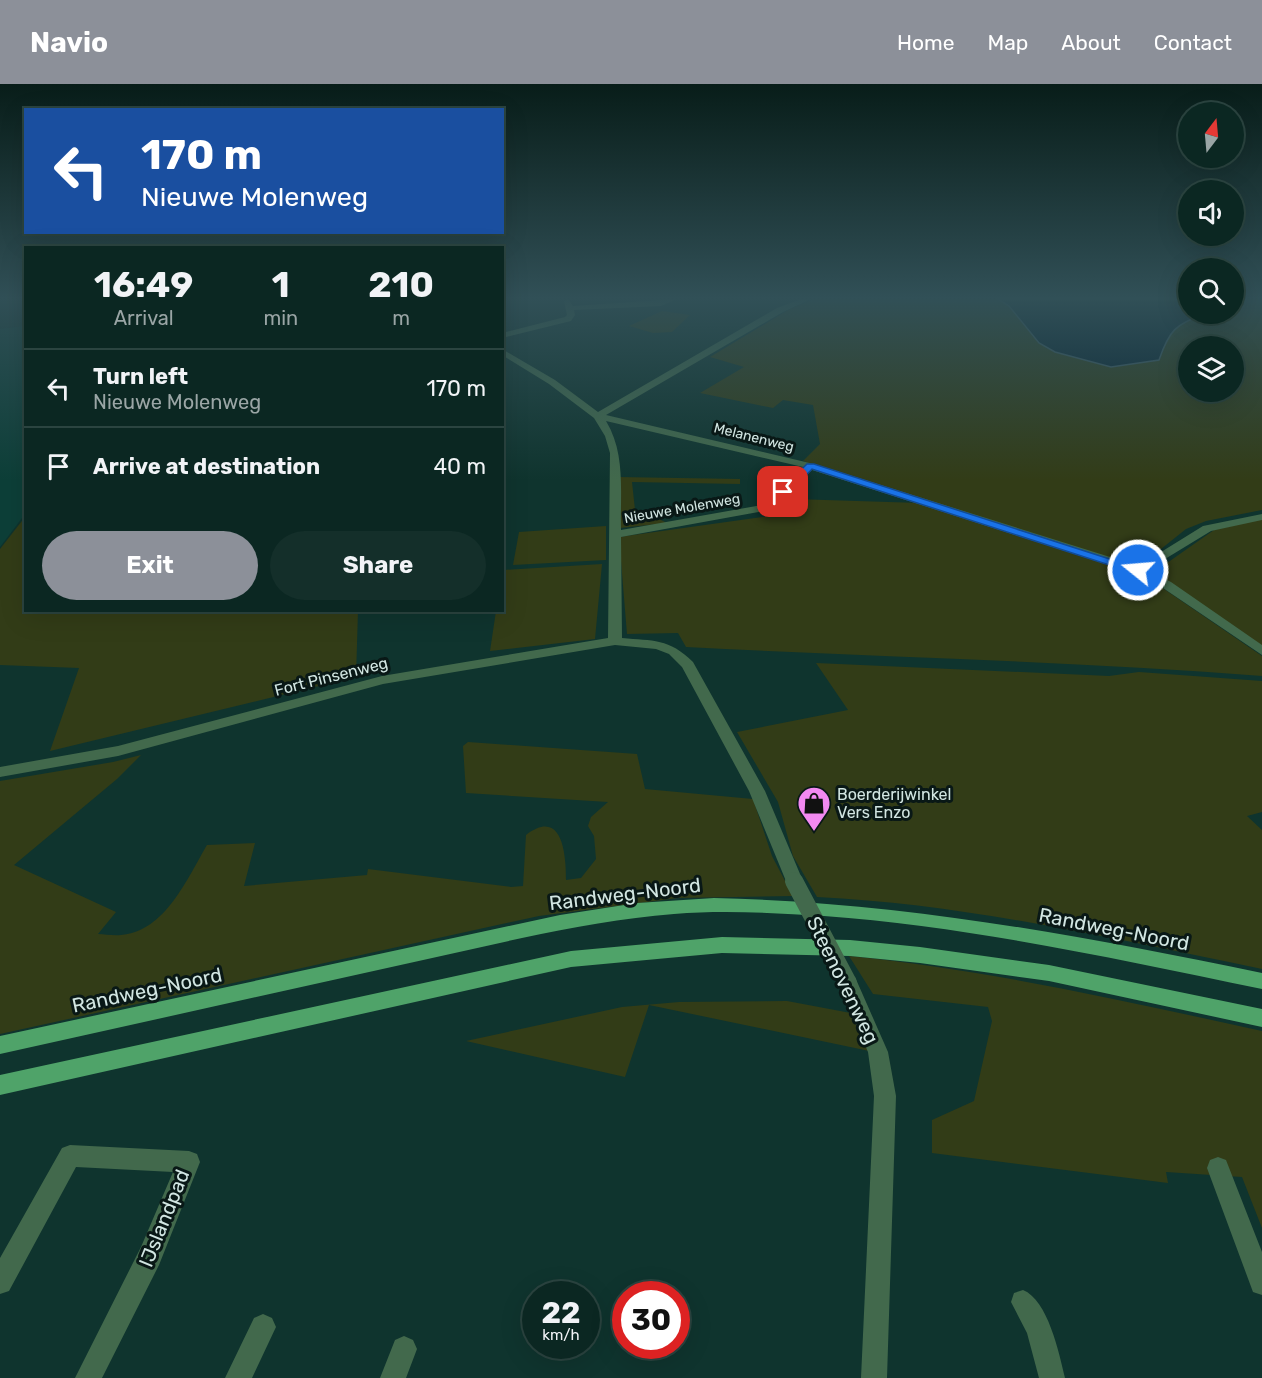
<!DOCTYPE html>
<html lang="en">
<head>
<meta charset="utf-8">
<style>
  :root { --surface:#0b2722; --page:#142f2a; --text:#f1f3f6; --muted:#9aa5a5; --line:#2b4440; --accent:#8c9099 }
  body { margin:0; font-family:Rubik,sans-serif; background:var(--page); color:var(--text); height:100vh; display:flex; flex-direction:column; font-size:22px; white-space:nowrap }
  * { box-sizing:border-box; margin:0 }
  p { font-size:20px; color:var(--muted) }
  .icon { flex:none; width:33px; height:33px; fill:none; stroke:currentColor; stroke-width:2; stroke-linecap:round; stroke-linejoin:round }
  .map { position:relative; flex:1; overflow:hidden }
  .sheet { position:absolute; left:24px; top:162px; width:480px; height:366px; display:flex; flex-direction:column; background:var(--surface); border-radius:0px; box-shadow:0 6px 24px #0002,0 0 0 2px var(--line) }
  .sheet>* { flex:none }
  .banner { position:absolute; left:24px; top:24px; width:480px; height:126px; border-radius:0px; box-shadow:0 6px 24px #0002,0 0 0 2px var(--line); background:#1a4fa0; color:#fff; overflow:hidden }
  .needle { width:39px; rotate:16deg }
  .tools { position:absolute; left:1178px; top:18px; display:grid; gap:12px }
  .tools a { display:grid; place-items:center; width:66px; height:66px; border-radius:50%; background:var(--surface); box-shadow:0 6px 24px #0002,0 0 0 2px var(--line); font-size:30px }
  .speed { position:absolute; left:522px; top:1197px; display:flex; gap:12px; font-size:30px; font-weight:700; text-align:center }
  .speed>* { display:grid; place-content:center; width:78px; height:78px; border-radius:50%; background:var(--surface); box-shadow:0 6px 24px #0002,0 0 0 2px var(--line); line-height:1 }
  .speed small { font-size:15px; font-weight:400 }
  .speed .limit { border:9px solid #d22; background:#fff; color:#111 }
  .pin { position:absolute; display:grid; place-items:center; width:51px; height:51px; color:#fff; margin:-26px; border-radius:12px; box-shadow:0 3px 9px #0006 }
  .me { position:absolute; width:66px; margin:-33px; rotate:287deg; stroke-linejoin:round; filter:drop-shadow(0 0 4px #0008) }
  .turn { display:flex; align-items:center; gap:21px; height:126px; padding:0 18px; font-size:27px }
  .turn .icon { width:78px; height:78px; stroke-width:2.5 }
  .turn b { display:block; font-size:42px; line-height:51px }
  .eta { display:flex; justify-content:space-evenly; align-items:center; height:102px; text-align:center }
  .eta b { font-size:36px; font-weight:700; line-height:42px }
  .primary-button { display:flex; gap:12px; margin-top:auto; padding:12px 18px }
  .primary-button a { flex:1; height:69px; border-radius:36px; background:var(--accent); color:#fff; font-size:24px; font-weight:700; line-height:69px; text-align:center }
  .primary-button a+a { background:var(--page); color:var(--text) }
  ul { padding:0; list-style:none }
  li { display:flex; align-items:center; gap:18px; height:78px; padding:0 18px; border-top:2px solid var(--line) }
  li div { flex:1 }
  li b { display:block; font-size:22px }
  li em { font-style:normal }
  header { display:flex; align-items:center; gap:36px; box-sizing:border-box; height:84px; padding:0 30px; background:var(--accent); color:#fff }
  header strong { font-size:28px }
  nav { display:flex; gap:33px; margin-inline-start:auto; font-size:21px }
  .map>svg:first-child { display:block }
  .built { fill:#0d3f38 }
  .green { fill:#323c17; fill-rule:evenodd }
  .water { fill:#001c2e; stroke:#3f5964; stroke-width:1.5 }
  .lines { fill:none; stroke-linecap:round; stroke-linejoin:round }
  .minor { fill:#42694c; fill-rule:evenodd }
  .tertiary { fill:#42694c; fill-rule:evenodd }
  .primary { fill:#4fa369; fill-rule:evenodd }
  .minor-bridge { stroke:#42694c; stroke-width:18 }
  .route { fill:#1a73e8; stroke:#114b97; stroke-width:1.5 }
  .labels { text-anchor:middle; stroke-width:6; stroke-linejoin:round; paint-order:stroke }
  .far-street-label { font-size:14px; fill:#d2e6e2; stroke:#091816 }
  .street-label { font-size:16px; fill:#d2e6e2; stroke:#091816 }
  .poi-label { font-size:16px; fill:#d2e6e2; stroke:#091816; text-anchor:start }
  .near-street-label { font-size:20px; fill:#d2e6e2; stroke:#091816 }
</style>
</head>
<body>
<header>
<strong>Navio</strong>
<nav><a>Home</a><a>Map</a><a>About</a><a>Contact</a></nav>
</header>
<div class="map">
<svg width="1262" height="1294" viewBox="0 0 1262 1294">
  <rect width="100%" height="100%" fill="#0f342e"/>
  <path class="built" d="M25,242V430L0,463V245Z"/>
  <path class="green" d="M815,215H999L1009,222L1046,264L1111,283L1160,274C1169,233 1197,230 1233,230V220L1239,219L1240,215H1262V426L1206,437L1186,445L1161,465L1147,471L1109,473L803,377L820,360L813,321L783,316L773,324L700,309L744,283L710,273L790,225ZM1188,262H1233V308H1188Z
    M662,227L690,231L672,248L653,249L629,242Z
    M618,393L740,395V400L632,398L636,435L657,434L667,439L620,444Z
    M794,415L920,419L1105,479L1145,492L1262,572V592C1070,577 878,573 686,563L678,549L627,550L619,453L770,432Z
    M25,433L26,526L358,527L356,593L50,667L79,584L0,581V465Z
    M1262,435V562C1243,550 1163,501 1157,486L1214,446Z
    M606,442V476L513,481L519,448Z
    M602,480L595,555L490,567L496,527L502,526L503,486Z
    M816,579L1109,592L1139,588L1262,597V728L1247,732L1262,746V885C1115,855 966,820 817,813L793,772L778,718L737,648L848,626Z
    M468,658L637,670L645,705L753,715L772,772L793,812L678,814L539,832L0,950V697L113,678L141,671L117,695L14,781L116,828L98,850C105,850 113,852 121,851C165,848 188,793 207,761L255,759L244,802L367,791L368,785L511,803L523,802L526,751C563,723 566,772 566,796L581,794L596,775L594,752L588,742L591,733L608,718L466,709L463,662Z
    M849,872C989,886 1125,917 1262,947V1144L1242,1093L1166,1088L1168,1099L932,1069V1036L974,1017L992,937L988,923L873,910Z
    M787,917L856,930L874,968L649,921L625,993L466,957L622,923L679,918Z"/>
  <path class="water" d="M998,215H1188V230H1205C1175,240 1169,247 1159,276L1111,283L1055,268L1039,259L1009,222Z"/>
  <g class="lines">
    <path class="minor" d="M568,215L573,222L677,215L661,222L574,226L575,231L571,237L502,254V249L565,233L567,231L564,217Z
      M801,215H811L783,228L606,331L814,380L1142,483L1144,486L1138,490L1134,489L812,386L770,426L621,453L622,554C653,557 669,554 693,578L765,707L803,797L800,802L794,804L788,802L749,707L682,583L669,570L656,565L615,561L383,600L118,672L0,693V683L118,662L382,592L608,554L610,369L605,352L594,334L549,300L502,271V265L555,296L598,328L777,224ZM606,337L803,383L762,421L621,446C620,408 626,370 606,337Z
      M848,891L855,893L888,968L896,1012L887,1294H861L874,1012L868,968L838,899L841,893Z
      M70,1061L189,1067L197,1070L200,1078L159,1181L102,1294H75L141,1163L173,1088L76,1083L9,1207L0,1210V1174L62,1064Z
      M1218,1073L1226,1076L1262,1168V1211L1253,1208L1207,1084L1210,1076Z
      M1023,1206C1048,1216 1059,1269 1065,1294H1039L1027,1249L1011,1218L1014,1209Z
      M263,1230L272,1234L276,1243L252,1294H225L254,1234Z
      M404,1252L413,1256L417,1265L406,1294H380L395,1256Z"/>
    <path class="tertiary" d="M1262,430V436L1211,447L1147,486L1171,498L1262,561V571L1163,504L1132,486L1203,442Z"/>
    <path class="primary" d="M714,814C903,818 1077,851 1262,889V905C1117,875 972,843 824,832C774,829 724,826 674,830C623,834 573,843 522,854L0,970V952L560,831L637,819Z
      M722,853L850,856L920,863L1049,881L1262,925V943L1049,897L920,879L850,872L722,869L571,883L0,1011V991L571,867Z"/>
    <path class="minor-bridge" d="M794,797L848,899"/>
  </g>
  <linearGradient id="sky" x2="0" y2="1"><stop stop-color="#081d19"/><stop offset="0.54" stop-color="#315057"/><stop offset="1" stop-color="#315057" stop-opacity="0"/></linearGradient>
  <rect width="1262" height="396" fill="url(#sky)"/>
  <path class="route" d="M807,380H814L1144,486L1134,489L812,385L787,411H780V406Z"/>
  <defs>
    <symbol id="shop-pin" viewBox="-11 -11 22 30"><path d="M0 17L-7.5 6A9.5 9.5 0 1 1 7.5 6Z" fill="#f389f1" stroke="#091816"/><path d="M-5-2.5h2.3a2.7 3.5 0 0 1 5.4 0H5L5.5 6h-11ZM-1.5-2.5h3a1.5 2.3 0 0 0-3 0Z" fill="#111"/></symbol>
  </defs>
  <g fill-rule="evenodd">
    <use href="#shop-pin" x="795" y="700" width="38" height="52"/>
  </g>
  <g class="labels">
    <g class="far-street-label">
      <text transform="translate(754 353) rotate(14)" y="5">Melanenweg</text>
      <text transform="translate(682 424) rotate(-10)" y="5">Nieuwe Molenweg</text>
    </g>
    <g class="street-label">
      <text transform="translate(331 592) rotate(-14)" y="6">Fort Pinsenweg</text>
    </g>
    <g class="poi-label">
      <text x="837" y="716">Boerderijwinkel<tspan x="837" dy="18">Vers Enzo</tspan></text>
    </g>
    <g class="near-street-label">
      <text transform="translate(625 810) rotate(-7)" y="7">Randweg-Noord</text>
      <text transform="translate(1114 845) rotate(11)" y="7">Randweg-Noord</text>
      <text transform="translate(843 896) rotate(64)" y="7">Steenovenweg</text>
      <text transform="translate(147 906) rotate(-12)" y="7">Randweg-Noord</text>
      <text transform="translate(164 1134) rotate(-68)" y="7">IJslandpad</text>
    </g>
  </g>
</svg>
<div class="tools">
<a><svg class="needle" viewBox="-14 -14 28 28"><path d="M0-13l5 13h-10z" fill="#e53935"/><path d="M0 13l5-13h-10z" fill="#9aa5a5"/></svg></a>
<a><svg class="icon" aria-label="sound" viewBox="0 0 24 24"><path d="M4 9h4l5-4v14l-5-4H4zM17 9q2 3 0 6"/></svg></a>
<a><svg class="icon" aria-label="search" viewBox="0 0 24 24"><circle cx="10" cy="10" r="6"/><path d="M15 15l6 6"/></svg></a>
<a><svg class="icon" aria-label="layers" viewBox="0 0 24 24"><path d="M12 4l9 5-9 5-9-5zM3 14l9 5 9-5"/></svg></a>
</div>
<div class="speed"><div>22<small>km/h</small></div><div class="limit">30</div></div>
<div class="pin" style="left:783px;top:408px;background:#d93025"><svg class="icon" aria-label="arrive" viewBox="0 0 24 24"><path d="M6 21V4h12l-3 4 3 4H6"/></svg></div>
<svg class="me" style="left:1138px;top:486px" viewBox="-20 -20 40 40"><circle r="17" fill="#1a73e8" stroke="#fff" stroke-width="3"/><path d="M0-11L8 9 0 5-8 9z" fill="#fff"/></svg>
<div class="banner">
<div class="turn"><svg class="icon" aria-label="left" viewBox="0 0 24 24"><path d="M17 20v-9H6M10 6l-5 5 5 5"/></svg><div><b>170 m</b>Nieuwe Molenweg</div></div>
</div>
<section class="sheet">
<div class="eta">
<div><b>16:49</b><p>Arrival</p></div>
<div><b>1</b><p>min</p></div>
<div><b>210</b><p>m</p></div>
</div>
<ul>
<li><svg class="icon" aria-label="left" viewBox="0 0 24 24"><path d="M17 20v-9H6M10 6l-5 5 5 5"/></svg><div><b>Turn left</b><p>Nieuwe Molenweg</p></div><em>170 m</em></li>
<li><svg class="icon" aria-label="arrive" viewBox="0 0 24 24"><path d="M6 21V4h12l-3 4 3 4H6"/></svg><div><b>Arrive at destination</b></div><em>40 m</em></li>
</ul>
<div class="primary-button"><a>Exit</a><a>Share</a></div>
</section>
</div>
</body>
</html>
